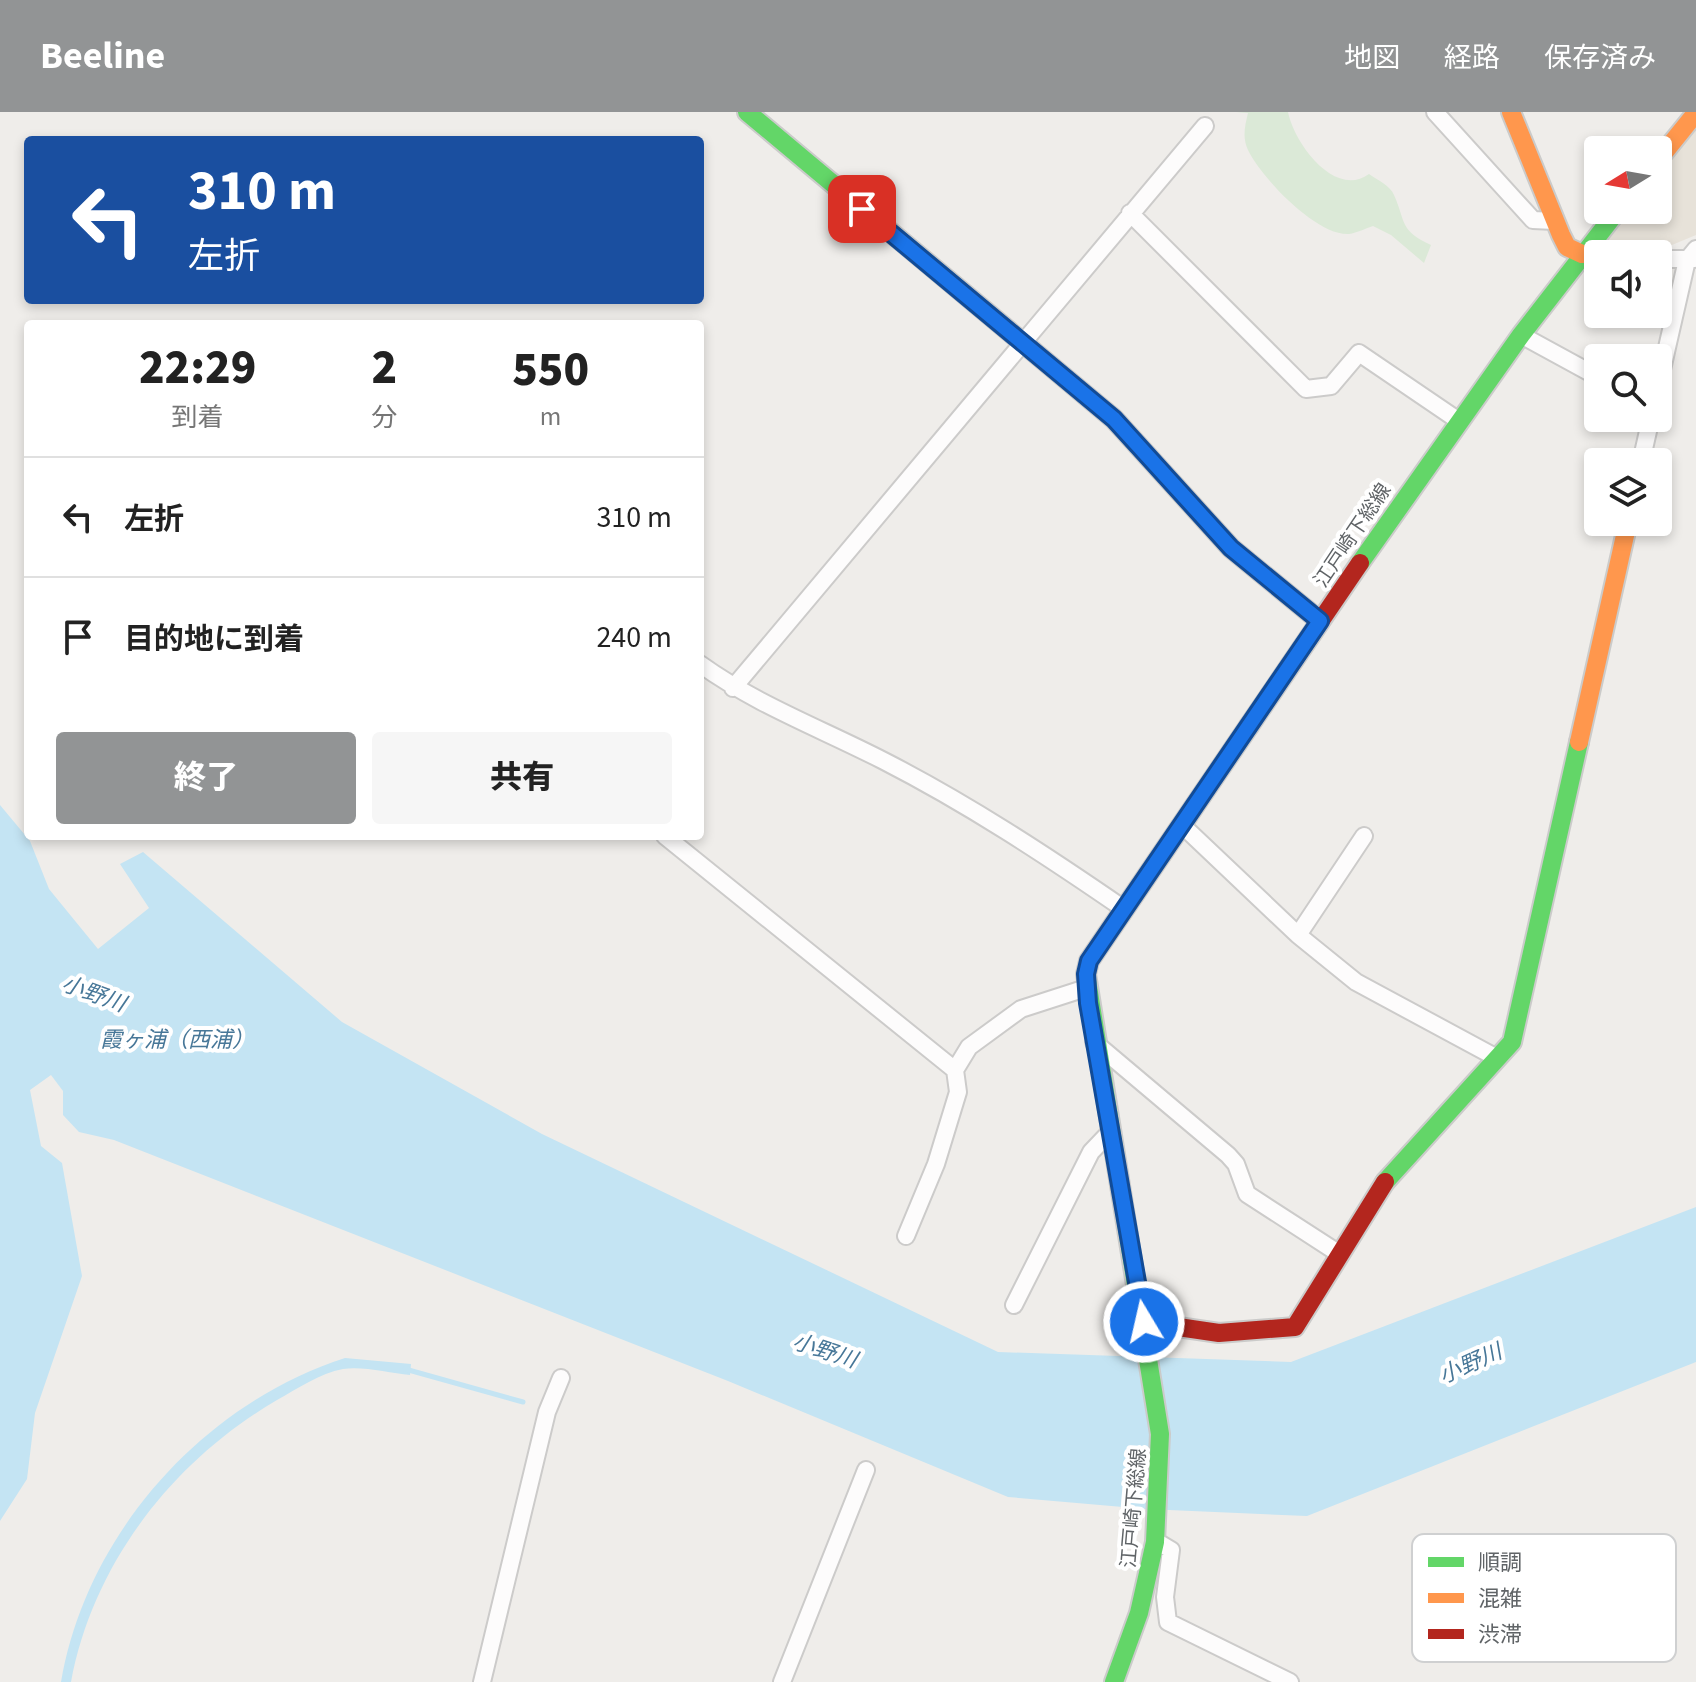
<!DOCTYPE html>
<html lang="ja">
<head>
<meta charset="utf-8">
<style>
  :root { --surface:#fff; --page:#f6f6f6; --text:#222; --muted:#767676; --line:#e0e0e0; --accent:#929495 }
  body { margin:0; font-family:"Source Sans 3","Noto Sans JP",sans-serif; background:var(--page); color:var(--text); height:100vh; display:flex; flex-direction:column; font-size:30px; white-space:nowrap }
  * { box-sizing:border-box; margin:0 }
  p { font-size:26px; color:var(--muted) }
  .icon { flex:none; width:44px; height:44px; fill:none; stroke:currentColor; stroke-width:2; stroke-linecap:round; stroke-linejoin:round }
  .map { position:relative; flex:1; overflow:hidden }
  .side { position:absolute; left:24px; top:208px; width:680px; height:520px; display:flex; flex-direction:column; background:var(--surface); border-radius:8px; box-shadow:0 4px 12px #0003 }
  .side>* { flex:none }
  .hud { position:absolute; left:24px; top:24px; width:680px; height:168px; border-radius:8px; box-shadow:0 4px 12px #0003; background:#1a4fa0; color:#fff; overflow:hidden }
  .needle { width:52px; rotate:259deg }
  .tools { position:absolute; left:1584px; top:24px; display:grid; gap:16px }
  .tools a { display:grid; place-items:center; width:88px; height:88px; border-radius:8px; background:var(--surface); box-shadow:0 4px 12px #0003; font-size:40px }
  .pin { position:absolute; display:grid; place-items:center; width:68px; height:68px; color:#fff; margin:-34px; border-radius:16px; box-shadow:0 4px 12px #0006 }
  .me { position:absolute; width:88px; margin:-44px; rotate:351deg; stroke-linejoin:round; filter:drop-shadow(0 0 6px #0008) }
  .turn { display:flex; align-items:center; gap:28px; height:168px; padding:0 32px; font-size:36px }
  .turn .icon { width:104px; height:104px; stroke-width:2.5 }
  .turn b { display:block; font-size:56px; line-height:68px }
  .eta { display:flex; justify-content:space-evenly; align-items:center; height:136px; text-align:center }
  .eta b { font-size:48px; font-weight:800; line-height:56px }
  .cta { display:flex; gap:16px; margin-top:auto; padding:16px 32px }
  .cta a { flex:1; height:92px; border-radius:8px; background:var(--accent); color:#fff; font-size:32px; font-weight:800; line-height:92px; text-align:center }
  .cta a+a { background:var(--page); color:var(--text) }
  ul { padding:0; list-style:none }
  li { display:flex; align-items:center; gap:24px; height:120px; padding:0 32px; border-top:2px solid var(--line) }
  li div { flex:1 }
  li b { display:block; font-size:30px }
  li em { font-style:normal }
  header { display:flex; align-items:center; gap:48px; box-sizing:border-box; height:112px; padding:0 40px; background:var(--accent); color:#fff }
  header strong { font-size:38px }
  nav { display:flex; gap:44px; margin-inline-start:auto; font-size:28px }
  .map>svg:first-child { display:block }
  .commercial { fill:#e7e2d9 }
  .green { fill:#dbe9d7 }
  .water { fill:#c4e4f3 }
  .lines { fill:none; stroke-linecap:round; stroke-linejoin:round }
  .stream { stroke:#c4e4f3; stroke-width:5 }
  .street-casing { stroke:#cccbca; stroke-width:20 }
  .fast-casing { stroke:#cbcbca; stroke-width:22 }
  .slow-casing { stroke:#cbcbca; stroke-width:22 }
  .jam-casing { stroke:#cbcbca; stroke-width:22 }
  .street { stroke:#fdfcfc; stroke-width:16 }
  .fast { stroke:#63d668; stroke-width:18 }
  .slow { stroke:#ff974d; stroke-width:18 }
  .jam { stroke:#b3261e; stroke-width:18 }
  .route-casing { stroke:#114b97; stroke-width:20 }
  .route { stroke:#1a73e8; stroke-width:14 }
  .labels { text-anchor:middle; stroke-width:8; stroke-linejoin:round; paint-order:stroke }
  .street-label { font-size:20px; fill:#606467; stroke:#fff }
  .water-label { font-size:22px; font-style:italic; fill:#477798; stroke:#fff }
  .key { fill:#fff; stroke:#cfd0d1; stroke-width:2 }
  .key-label { font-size:22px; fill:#606467 }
</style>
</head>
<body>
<header>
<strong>Beeline</strong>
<nav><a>地図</a><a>経路</a><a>保存済み</a></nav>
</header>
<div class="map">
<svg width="1696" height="1570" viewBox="0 0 1696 1570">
  <rect width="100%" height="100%" fill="#efedea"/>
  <path class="commercial" d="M1696,11V123L1655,140L1596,137L1627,98H1658V59Z"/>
  <path class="green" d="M1236,0H1288C1294,31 1335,87 1369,62C1376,67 1391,74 1394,83C1406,110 1399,118 1431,133L1424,151L1391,123L1373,114C1366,116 1357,121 1349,122C1316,124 1261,65 1248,38C1242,25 1245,14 1248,1Z"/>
  <path class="water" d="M0,693L30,729L49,777L98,837L149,796L120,752L143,740L342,910L542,1022L998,1240L1291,1250L1696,1095V1250L1307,1404L1146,1397L1008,1385L728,1269L114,1028L79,1020L63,1003V979L51,963L30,978L41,1034L62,1051L82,1164L35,1301L27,1367L0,1409Z
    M345,1246L411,1252L410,1263C390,1261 363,1254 343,1257C320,1261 297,1277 277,1288C173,1349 93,1451 71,1570H61C86,1422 203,1292 345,1246Z"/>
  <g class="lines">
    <path class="stream" d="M405,1257L523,1290"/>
    <defs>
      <path id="street" d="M1435,0L1533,108L1554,109
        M1130,101L1306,277L1331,274L1359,241L1459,309
        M1658,147H1694
        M1521,223L1598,265
        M1658,275L1687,148L1696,137
        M1641,350L1651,306
        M700,552C757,593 822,617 884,649C968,692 1047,744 1124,797
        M733,576L1205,14
        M1183,714L1298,823L1356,870L1497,946
        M665,724L955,958
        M1298,823L1364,724
        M1094,930L1228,1043L1236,1052L1247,1082L1338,1141
        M906,1124L936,1052L958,980L955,958L969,935L1021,897L1086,876
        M1014,1193L1091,1040L1111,1019
        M1156,1429L1171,1438L1165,1485L1168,1510L1290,1570
        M482,1570L547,1300L561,1266
        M782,1570L866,1358"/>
      <path id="fast" d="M747,0L1114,307L1231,436L1320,509
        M1360,451L1521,223L1618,98
        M1385,1070L1512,930L1579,630
        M1114,1570L1139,1501L1155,1430L1160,1322L1086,862L1089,849L1249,614"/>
      <path id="slow" d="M1511,0L1561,123L1567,135L1582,142
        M1658,48L1696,1
        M1579,630L1628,410"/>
      <path id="jam" d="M1249,614L1360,451
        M1144,1210L1219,1221L1295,1215L1385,1070"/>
    </defs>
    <use href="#street" class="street-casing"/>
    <use href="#fast" class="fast-casing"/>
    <use href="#slow" class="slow-casing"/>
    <use href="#jam" class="jam-casing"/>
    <use href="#street" class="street"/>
    <use href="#fast" class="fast"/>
    <use href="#slow" class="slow"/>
    <use href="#jam" class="jam"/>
  </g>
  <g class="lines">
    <defs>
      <path id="route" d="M862,97L1114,307L1231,436L1320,509L1089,849L1086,862L1088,891L1144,1210"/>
    </defs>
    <use href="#route" class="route-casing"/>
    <use href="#route" class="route"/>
  </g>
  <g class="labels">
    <g class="street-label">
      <text transform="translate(1352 423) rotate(-56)" y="7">江戸崎下総線</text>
      <text transform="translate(1133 1396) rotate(-85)" y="7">江戸崎下総線</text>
    </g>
    <g class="water-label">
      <text transform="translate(94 881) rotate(20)" y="8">小野川</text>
      <text x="177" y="935">霞ヶ浦（西浦）</text>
      <text transform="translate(825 1238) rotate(18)" y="8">小野川</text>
      <text transform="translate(1470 1251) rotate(-24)" y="8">小野川</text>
    </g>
  </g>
  <rect x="1412" y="1422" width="264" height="128" rx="12" class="key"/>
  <rect x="1428" y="1445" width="36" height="10" fill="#63d668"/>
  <rect x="1428" y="1481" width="36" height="10" fill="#ff974d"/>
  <rect x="1428" y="1517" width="36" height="10" fill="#b3261e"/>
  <g class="key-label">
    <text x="1478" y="1458">順調</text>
    <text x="1478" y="1494">混雑</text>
    <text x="1478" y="1530">渋滞</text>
  </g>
</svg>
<div class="tools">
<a><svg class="needle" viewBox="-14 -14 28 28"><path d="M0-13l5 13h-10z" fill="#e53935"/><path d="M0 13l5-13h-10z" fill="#767676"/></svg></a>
<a><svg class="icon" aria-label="sound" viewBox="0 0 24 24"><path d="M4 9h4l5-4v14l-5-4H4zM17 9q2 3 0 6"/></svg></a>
<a><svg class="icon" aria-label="search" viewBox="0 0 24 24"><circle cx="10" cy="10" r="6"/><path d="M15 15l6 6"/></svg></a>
<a><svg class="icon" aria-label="layers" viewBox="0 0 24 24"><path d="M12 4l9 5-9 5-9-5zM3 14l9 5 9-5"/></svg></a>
</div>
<div class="pin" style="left:862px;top:97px;background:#d93025"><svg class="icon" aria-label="arrive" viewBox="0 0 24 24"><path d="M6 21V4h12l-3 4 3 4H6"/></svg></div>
<svg class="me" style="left:1144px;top:1210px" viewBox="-20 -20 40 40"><circle r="17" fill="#1a73e8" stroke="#fff" stroke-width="3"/><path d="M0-11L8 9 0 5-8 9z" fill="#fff"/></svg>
<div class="hud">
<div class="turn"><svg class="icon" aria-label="left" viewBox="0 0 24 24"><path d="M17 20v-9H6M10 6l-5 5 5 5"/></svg><div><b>310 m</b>左折</div></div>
</div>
<section class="side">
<div class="eta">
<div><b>22:29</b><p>到着</p></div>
<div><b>2</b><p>分</p></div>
<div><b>550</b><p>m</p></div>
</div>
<ul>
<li><svg class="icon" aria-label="left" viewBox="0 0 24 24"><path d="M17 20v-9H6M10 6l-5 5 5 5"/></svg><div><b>左折</b></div><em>310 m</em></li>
<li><svg class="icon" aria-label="arrive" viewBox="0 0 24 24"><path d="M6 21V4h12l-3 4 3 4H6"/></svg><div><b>目的地に到着</b></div><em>240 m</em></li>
</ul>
<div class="cta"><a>終了</a><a>共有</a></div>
</section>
</div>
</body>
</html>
